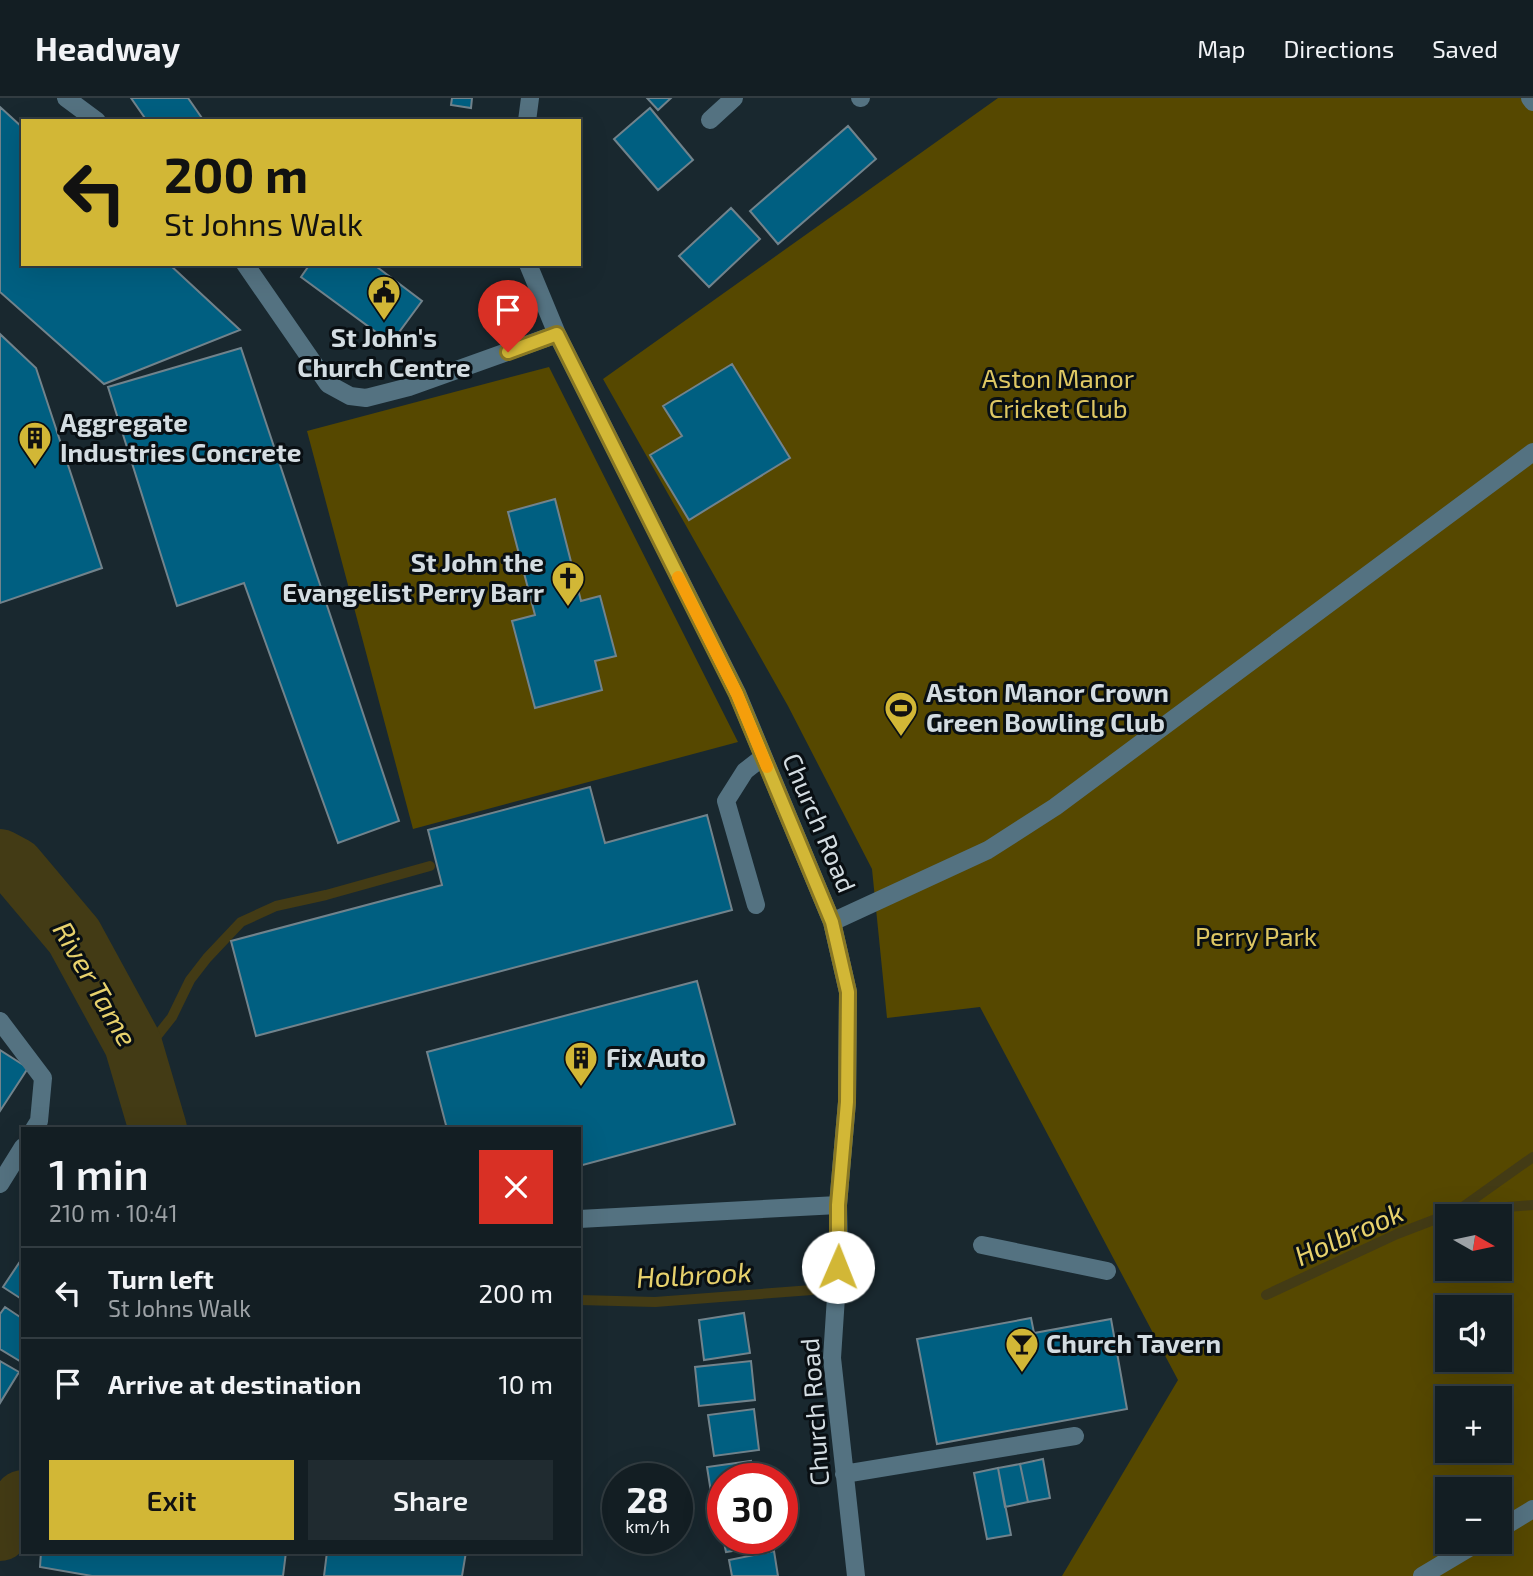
<!DOCTYPE html>
<html lang="en">
<head>
<meta charset="utf-8">
<style>
  :root { --surface:#131e23; --page:#202b30; --text:#f1f3f6; --muted:#9da2a6; --line:#323c41; --accent:#d2b736 }
  body { margin:0; font-family:"Exo 2",sans-serif; background:var(--page); color:var(--text); height:100vh; display:flex; flex-direction:column; font-size:26px; white-space:nowrap }
  * { box-sizing:border-box; margin:0 }
  p { font-size:23px; color:var(--muted) }
  .icon { flex:none; width:38px; height:38px; fill:none; stroke:currentColor; stroke-width:2; stroke-linecap:round; stroke-linejoin:round }
  .map { position:relative; flex:1; overflow:hidden }
  .sheet { position:absolute; left:21px; top:1029px; width:560px; height:427px; display:flex; flex-direction:column; background:var(--surface); border-radius:0px; box-shadow:0 7px 28px #0002,0 0 0 2px var(--line) }
  .sheet>* { flex:none }
  .hud { position:absolute; left:21px; top:21px; width:560px; height:147px; border-radius:0px; box-shadow:0 7px 28px #0002,0 0 0 2px var(--line); background:#d2b736; color:#111; overflow:hidden }
  .needle { width:46px; rotate:99deg }
  .buttons { position:absolute; left:1435px; top:1106px; display:grid; gap:14px }
  .buttons a { display:grid; place-items:center; width:77px; height:77px; border-radius:0px; background:var(--surface); box-shadow:0 7px 28px #0002,0 0 0 2px var(--line); font-size:35px }
  .speed { position:absolute; left:602px; top:1365px; display:flex; gap:14px; font-size:35px; font-weight:700; text-align:center }
  .speed>* { display:grid; place-content:center; width:91px; height:91px; border-radius:50%; background:var(--surface); box-shadow:0 7px 28px #0002,0 0 0 2px var(--line); line-height:1 }
  .speed small { font-size:18px; font-weight:400 }
  .speed .limit { border:10px solid #d22; background:#fff; color:#111 }
  .pin { position:absolute; display:grid; place-items:center; width:60px; height:60px; color:#fff; margin:-72px -30px; border-radius:50% 50% 50% 0; rotate:-45deg; box-shadow:0 0 7px #0007 }
  .pin .icon { rotate:45deg }
  .me { position:absolute; width:77px; margin:-38px; rotate:1deg; stroke-linejoin:round; filter:drop-shadow(0 0 5px #0008) }
  .turn { display:flex; align-items:center; gap:24px; height:147px; padding:0 28px; font-size:32px }
  .turn .icon { width:91px; height:91px; stroke-width:2.5 }
  .turn b { display:block; font-size:49px; line-height:60px }
  .round { display:grid; place-items:center; flex:none; width:74px; height:74px; border-radius:0px; background:var(--page) }
  .head { display:flex; align-items:center; justify-content:space-between; height:119px; padding:0 28px }
  h1 { font-size:42px; font-weight:600; line-height:52px }
  .primary-button { display:flex; gap:14px; margin-top:auto; padding:14px 28px }
  .primary-button a { flex:1; height:80px; border-radius:0px; background:var(--accent); color:#111; font-size:28px; font-weight:600; line-height:80px; text-align:center }
  .primary-button a+a { background:var(--page); color:var(--text) }
  ul { padding:0; list-style:none }
  li { display:flex; align-items:center; gap:21px; height:91px; padding:0 28px; border-top:2px solid var(--line) }
  li div { flex:1 }
  li b { display:block; font-size:26px }
  li em { font-style:normal }
  header { display:flex; align-items:center; gap:42px; box-sizing:border-box; height:98px; padding:0 35px; background:var(--surface); border-bottom:2px solid var(--line) }
  header strong { font-size:33px }
  nav { display:flex; gap:38px; margin-inline-start:auto; font-size:24px }
  .map>svg:first-child { display:block }
  .green { fill:#564800; fill-rule:evenodd }
  .lines { fill:none; stroke-linecap:round; stroke-linejoin:round }
  .stream { stroke:#433b15; stroke-width:10 }
  .river { stroke:#433b15; stroke-width:58 }
  .building { fill:#005f81; stroke:#71838c; stroke-width:2 }
  .minor { stroke:#547281; stroke-width:18 }
  .route-casing { stroke:#887723; stroke-width:18 }
  .route { stroke:#d2b736; stroke-width:12 }
  .slow { stroke:#f59e0b; stroke-width:12 }
  .labels { text-anchor:middle; stroke-width:6; stroke-linejoin:round; paint-order:stroke }
  .poi-label { font-size:26px; font-weight:bold; fill:#d3dce1; stroke:#090f13; text-anchor:start }
  .park-label { font-size:26px; fill:#dec763; stroke:#090f13 }
  .street-label { font-size:26px; fill:#d3dce1; stroke:#090f13 }
  .water-label { font-size:28px; font-style:italic; fill:#e7d16c; stroke:#090f13 }
</style>
</head>
<body>
<header>
<strong>Headway</strong>
<nav><a>Map</a><a>Directions</a><a>Saved</a></nav>
</header>
<div class="map">
<svg width="1533" height="1478" viewBox="0 0 1533 1478">
  <rect width="100%" height="100%" fill="#19282f"/>
  <path class="green" d="M998,0H1533V1478H1062L1178,1282L980,909L887,920L872,771L788,608L603,281ZM1447,1118H1500V1171H1447ZM1447,1209H1500V1262H1447ZM1447,1300H1500V1353H1447ZM1447,1391H1500V1444H1447Z
    M549,269L738,644L413,731L307,333Z"/>
  <g class="lines">
    <path class="stream" d="M138,962L172,919L190,882L207,860L241,824L276,808L326,797L430,768
      M1457,1113L1533,1059
      M1266,1197L1397,1136L1457,1113L1533,1107
      M579,1202L655,1204L812,1192"/>
    <path class="river" d="M0,760L15,768L74,838L133,946L158,1031
      M0,1434L23,1401"/>
  </g>
  <path class="building" d="M131,0H188L204,23H147Z
    M452,0H472L471,10L451,7Z
    M647,0H671L658,12Z
    M0,9L23,30V166H169L240,232L104,286L0,194Z
    M650,10L693,62L658,92L614,41Z
    M848,28L876,61L778,146L750,113Z
    M731,110L760,141L709,189L679,158Z
    M310,166H373L422,203L391,245L301,179Z
    M0,236L36,270L102,470L0,505Z
    M241,250L399,723L338,745L244,485L177,508L108,289Z
    M732,266L790,360L689,422L650,357L682,338L663,308Z
    M555,401L581,503L600,498L616,558L595,563L602,592L535,610L512,523L535,517L508,414Z
    M590,689L605,745L707,717L732,812L256,938L231,843L442,787L428,732Z
    M697,883L735,1026L579,1068V1031H447L427,954Z
    M0,952L28,970L0,1013Z
    M19,1165L23,1168V1202L3,1189Z
    M5,1209L23,1221V1265L0,1251V1216Z
    M744,1215L750,1255L704,1262L699,1222Z
    M1031,1220L1034,1235L1111,1221L1127,1311L937,1346L917,1241Z
    M0,1263L19,1274L0,1305Z
    M751,1263L755,1302L699,1308L695,1269Z
    M754,1311L759,1352L714,1358L708,1317Z
    M1043,1361L1050,1400L1028,1404L1020,1366Z
    M751,1363L753,1379L765,1377V1381H723V1406L713,1407L707,1369Z
    M1020,1366L1028,1404L1005,1409L998,1370Z
    M998,1370L1011,1437L987,1441L974,1375Z
    M723,1440H773L774,1446L726,1454Z
    M774,1453L778,1478H732L729,1462Z
    M41,1454H286L283,1478H92L40,1469Z
    M327,1454H466L462,1478H324Z"/>
  <g class="lines">
    <path class="minor" d="M66,0L97,23
      M860,0H861
      M1530,0L1533,4
      M710,22L734,0
      M527,23L530,0
      M245,166L328,286L350,298L366,300L409,289L557,236
      M528,166L557,236L737,595L832,824L848,894L847,1004L838,1107L839,1153L832,1260L856,1478
      M756,807L726,703L745,673L763,659
      M832,824L988,752L1055,709L1533,354
      M0,923L43,980L39,1023L34,1031
      M0,1086L23,1049
      M579,1121L838,1107
      M982,1147L1107,1173
      M844,1376L1075,1338
      M1500,1431L1533,1411
      M1422,1478L1479,1444"/>
  </g>
  <g class="lines">
    <defs>
      <path id="route" d="M508,254L557,236L737,596L832,824L848,894L847,1004L838,1107V1169"/>
    </defs>
    <use href="#route" class="route-casing"/>
    <use href="#route" class="route"/>
    <path class="slow" d="M678,479L737,596L767,669"/>
  </g>
  <defs>
    <symbol id="civic-pin" viewBox="-11 -11 22 30"><path d="M0 17L-7.5 6A9.5 9.5 0 1 1 7.5 6Z" fill="#d2b736" stroke="#090f13"/><path d="M-.6-6.5H3V-4.5H.6V-3L4-1V1h2V6H-6V1h2V-1L-.6-3ZM-1.2 2.5V6h2.4V2.5Z" fill="#111"/></symbol>
    <symbol id="building-pin" viewBox="-11 -11 22 30"><path d="M0 17L-7.5 6A9.5 9.5 0 1 1 7.5 6Z" fill="#d2b736" stroke="#090f13"/><path d="M-4-6H4V6H1V3H-1V6H-4ZM-2.5-4.3h1.7v1.8h-1.7ZM.8-4.3h1.7v1.8H.8ZM-2.5-1h1.7V.8h-1.7ZM.8-1h1.7V.8H.8Z" fill="#111"/></symbol>
    <symbol id="church-pin" viewBox="-11 -11 22 30"><path d="M0 17L-7.5 6A9.5 9.5 0 1 1 7.5 6Z" fill="#d2b736" stroke="#090f13"/><path d="M-1.2-6h2.4v3.5h3.3v2.4h-3.3V6h-2.4V-.1h-3.3v-2.4h3.3Z" fill="#111"/></symbol>
    <symbol id="stadium-pin" viewBox="-11 -11 22 30"><path d="M0 17L-7.5 6A9.5 9.5 0 1 1 7.5 6Z" fill="#d2b736" stroke="#090f13"/><path d="M0-5a6.5 5 0 1 0 0 10a6.5 5 0 1 0 0-10ZM-3.5-1.8h7v3.6h-7Z" fill="#111"/></symbol>
    <symbol id="bar-pin" viewBox="-11 -11 22 30"><path d="M0 17L-7.5 6A9.5 9.5 0 1 1 7.5 6Z" fill="#d2b736" stroke="#090f13"/><path d="M-6-5H6L.8 .8V4.5H3.5V6h-7V4.5H-.8V.8Z" fill="#111"/></symbol>
  </defs>
  <g fill-rule="evenodd">
    <use href="#civic-pin" x="365" y="175" width="38" height="52"/>
    <use href="#building-pin" x="16" y="321" width="38" height="52"/>
    <use href="#church-pin" x="549" y="461" width="38" height="52"/>
    <use href="#stadium-pin" x="882" y="591" width="38" height="52"/>
    <use href="#building-pin" x="562" y="941" width="38" height="52"/>
    <use href="#bar-pin" x="1003" y="1227" width="38" height="52"/>
  </g>
  <g class="labels">
    <g class="poi-label">
      <text x="384" y="249" text-anchor="middle">St John's<tspan x="384" dy="30">Church Centre</tspan></text>
      <text x="60" y="334">Aggregate<tspan x="60" dy="30">Industries Concrete</tspan></text>
      <text x="544" y="474" text-anchor="end">St John the<tspan x="544" dy="30">Evangelist Perry Barr</tspan></text>
      <text x="926" y="604">Aston Manor Crown<tspan x="926" dy="30">Green Bowling Club</tspan></text>
      <text x="606" y="969">Fix Auto</text>
      <text x="1046" y="1255">Church Tavern</text>
    </g>
    <g class="park-label">
      <text x="1058" y="290">Aston Manor<tspan x="1058" dy="30">Cricket Club</tspan></text>
      <text x="1256" y="848">Perry Park</text>
    </g>
    <g class="street-label">
      <text transform="translate(819 725) rotate(67)" y="9">Church Road</text>
      <text transform="translate(815 1314) rotate(-94)" y="9">Church Road</text>
    </g>
    <g class="water-label">
      <text transform="translate(95 886) rotate(60)" y="10">River Tame</text>
      <text transform="translate(1349 1136) rotate(-24)" y="10">Holbrook</text>
      <text transform="translate(694 1177) rotate(-3)" y="10">Holbrook</text>
    </g>
  </g>
</svg>
<div class="buttons">
<a><svg class="needle" viewBox="-14 -14 28 28"><path d="M0-13l5 13h-10z" fill="#e53935"/><path d="M0 13l5-13h-10z" fill="#9da2a6"/></svg></a>
<a><svg class="icon" aria-label="sound" viewBox="0 0 24 24"><path d="M4 9h4l5-4v14l-5-4H4zM17 9q2 3 0 6"/></svg></a>
<a>+</a>
<a>−</a>
</div>
<div class="speed"><div>28<small>km/h</small></div><div class="limit">30</div></div>
<div class="pin" style="left:508px;top:254px;background:#d93025"><svg class="icon" aria-label="arrive" viewBox="0 0 24 24"><path d="M6 21V4h12l-3 4 3 4H6"/></svg></div>
<svg class="me" style="left:838px;top:1169px" viewBox="-20 -20 40 40"><circle r="19" fill="#fff"/><path d="M0-13L10 11 0 6-10 11z" fill="#d2b736"/></svg>
<div class="hud">
<div class="turn"><svg class="icon" aria-label="left" viewBox="0 0 24 24"><path d="M17 20v-9H6M10 6l-5 5 5 5"/></svg><div><b>200 m</b>St Johns Walk</div></div>
</div>
<section class="sheet">
<div class="head"><div><h1>1 min</h1><p>210 m · 10:41</p></div><a class="round" style="background:#d93025;color:#fff"><svg class="icon" aria-label="close" viewBox="0 0 24 24"><path d="M6 6l12 12M18 6L6 18"/></svg></a></div>
<ul>
<li><svg class="icon" aria-label="left" viewBox="0 0 24 24"><path d="M17 20v-9H6M10 6l-5 5 5 5"/></svg><div><b>Turn left</b><p>St Johns Walk</p></div><em>200 m</em></li>
<li><svg class="icon" aria-label="arrive" viewBox="0 0 24 24"><path d="M6 21V4h12l-3 4 3 4H6"/></svg><div><b>Arrive at destination</b></div><em>10 m</em></li>
</ul>
<div class="primary-button"><a>Exit</a><a>Share</a></div>
</section>
</div>
</body>
</html>
